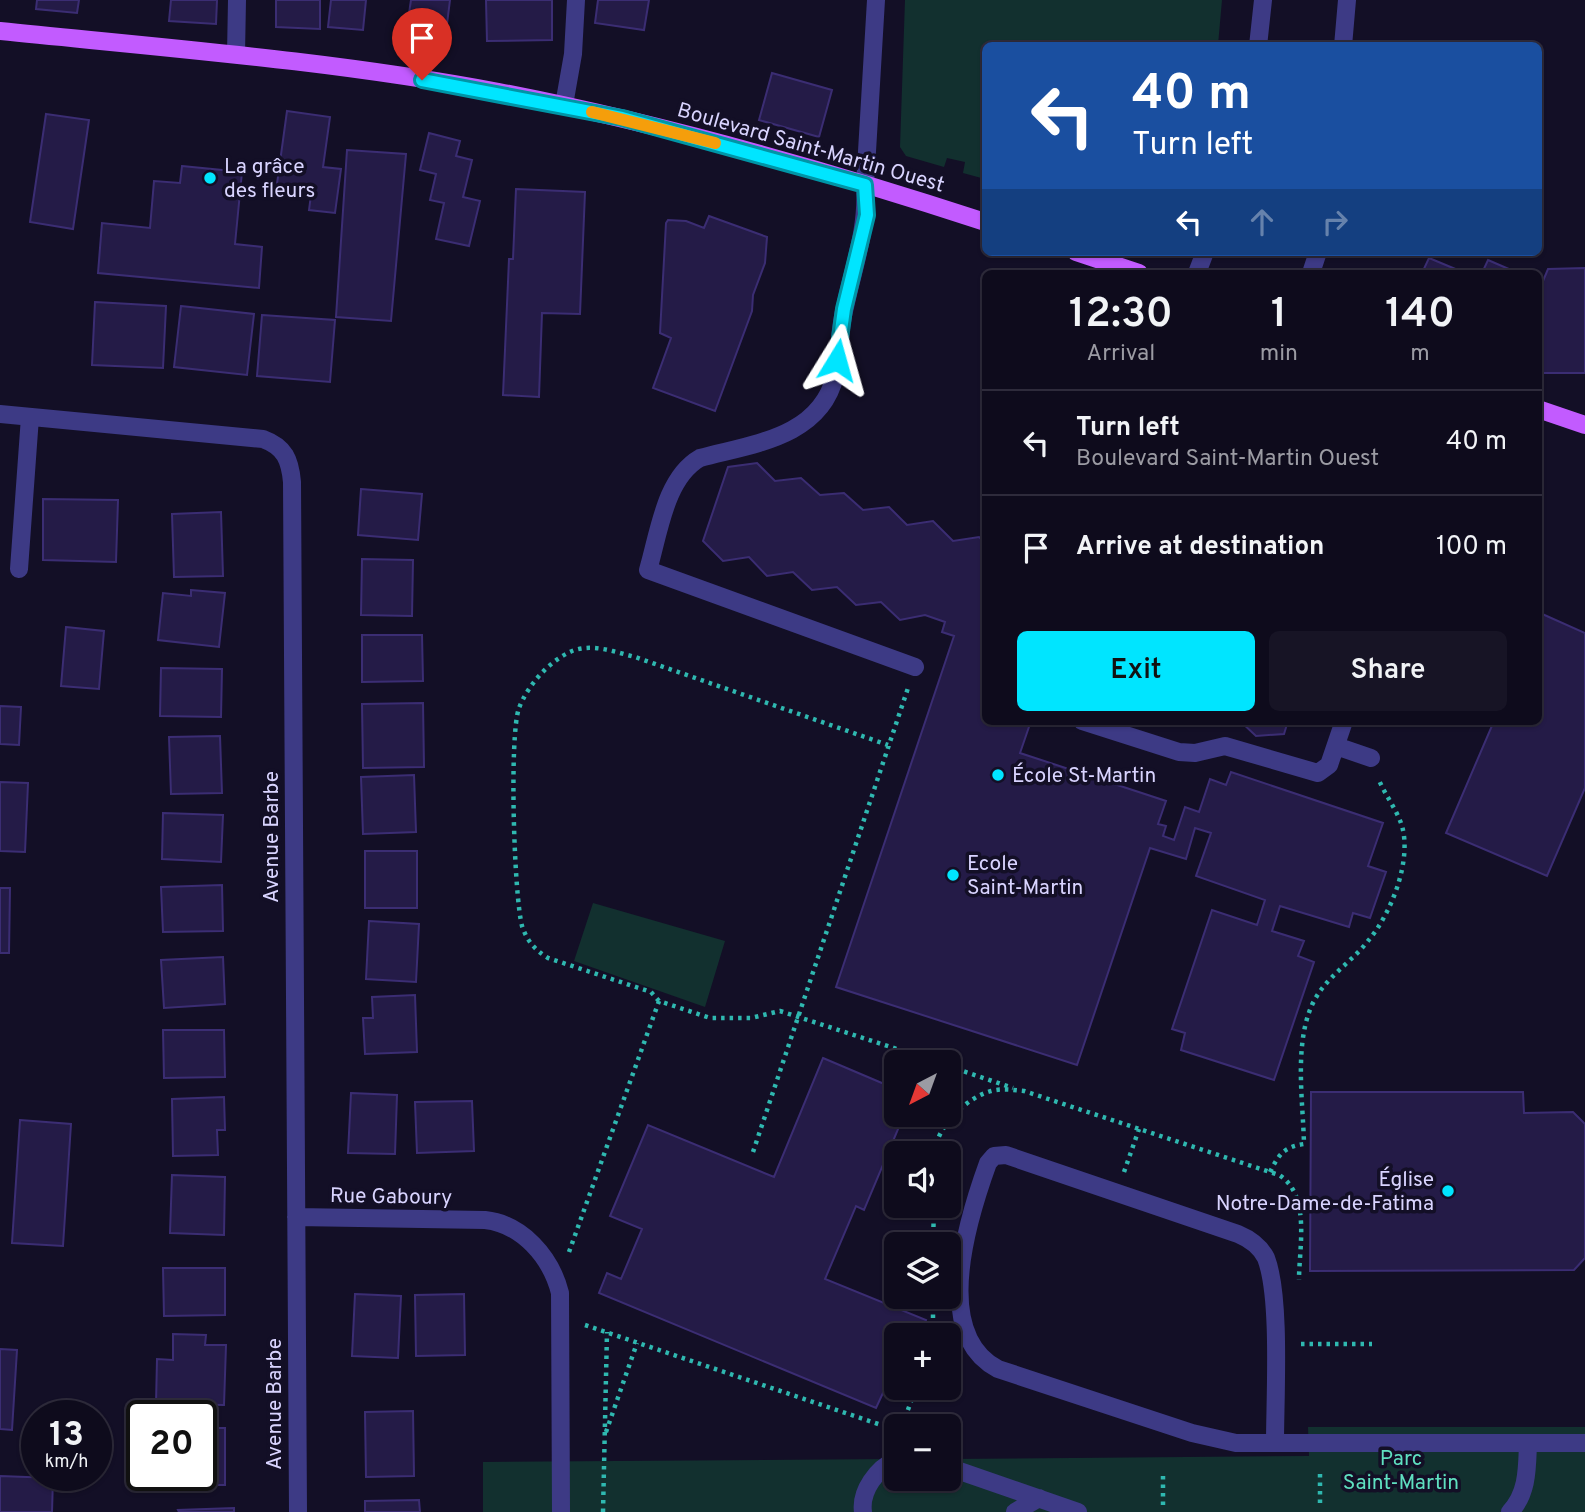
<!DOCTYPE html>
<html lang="en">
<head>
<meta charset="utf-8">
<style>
  :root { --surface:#0e0b1c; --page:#171425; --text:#f1f3f6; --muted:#9b9ba3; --line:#2e2b3b; --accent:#00e5ff }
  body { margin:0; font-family:Overpass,sans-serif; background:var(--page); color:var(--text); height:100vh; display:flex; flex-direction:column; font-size:26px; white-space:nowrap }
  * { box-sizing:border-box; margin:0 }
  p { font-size:23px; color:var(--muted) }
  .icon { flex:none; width:38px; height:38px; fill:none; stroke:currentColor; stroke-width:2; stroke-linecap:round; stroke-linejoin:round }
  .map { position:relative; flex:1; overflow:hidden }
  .side { position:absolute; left:982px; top:270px; width:560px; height:455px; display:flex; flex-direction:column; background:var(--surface); border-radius:10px; box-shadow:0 2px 5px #0004,0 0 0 2px var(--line) }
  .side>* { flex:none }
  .hud { position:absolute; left:982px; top:42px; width:560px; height:214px; border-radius:10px; box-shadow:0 2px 5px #0004,0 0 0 2px var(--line); background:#1a4fa0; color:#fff; overflow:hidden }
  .needle { width:46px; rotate:221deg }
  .tools { position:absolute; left:884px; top:1050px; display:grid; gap:14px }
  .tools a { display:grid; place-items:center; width:77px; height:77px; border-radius:10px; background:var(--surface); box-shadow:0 2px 5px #0004,0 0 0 2px var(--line); font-size:35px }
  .speed { position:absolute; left:21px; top:1400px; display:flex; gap:14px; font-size:35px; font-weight:700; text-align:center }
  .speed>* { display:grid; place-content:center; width:91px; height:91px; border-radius:50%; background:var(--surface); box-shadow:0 2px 5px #0004,0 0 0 2px var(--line); line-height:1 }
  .speed small { font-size:18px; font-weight:400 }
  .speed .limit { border:4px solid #111; border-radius:10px; background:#fff; color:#111 }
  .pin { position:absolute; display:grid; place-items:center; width:60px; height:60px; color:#fff; margin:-72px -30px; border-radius:50% 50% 50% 0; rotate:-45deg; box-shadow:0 0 7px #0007 }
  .pin .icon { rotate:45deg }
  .me { position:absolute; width:77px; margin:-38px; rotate:8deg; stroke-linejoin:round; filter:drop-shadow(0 0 5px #0008) }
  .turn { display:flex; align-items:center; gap:24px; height:147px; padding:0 35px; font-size:32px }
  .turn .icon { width:91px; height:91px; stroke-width:2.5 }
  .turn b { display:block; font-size:49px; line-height:60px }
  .lanes { display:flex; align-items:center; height:66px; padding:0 35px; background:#0003; justify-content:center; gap:35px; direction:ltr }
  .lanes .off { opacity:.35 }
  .eta { display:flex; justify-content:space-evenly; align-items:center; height:119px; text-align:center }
  .eta b { font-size:42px; font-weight:600; line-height:49px }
  .cta { display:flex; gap:14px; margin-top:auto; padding:14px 35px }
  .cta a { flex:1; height:80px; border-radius:10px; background:var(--accent); color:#111; font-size:28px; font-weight:600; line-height:80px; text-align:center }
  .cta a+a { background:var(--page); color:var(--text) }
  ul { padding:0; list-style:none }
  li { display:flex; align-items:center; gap:21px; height:105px; padding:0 35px; border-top:2px solid var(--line) }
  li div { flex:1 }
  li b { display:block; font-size:26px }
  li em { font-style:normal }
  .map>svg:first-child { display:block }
  .green { fill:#12302f }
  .building { fill:#241b47; stroke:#3b2d73; stroke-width:2 }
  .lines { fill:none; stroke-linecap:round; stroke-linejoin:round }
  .path { stroke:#2fb8b0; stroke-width:4.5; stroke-dasharray:3.5 5; stroke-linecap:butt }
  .minor { stroke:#3d3a85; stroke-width:18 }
  .major { stroke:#c25bff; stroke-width:18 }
  .route-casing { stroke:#0095a6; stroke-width:18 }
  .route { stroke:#00e5ff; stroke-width:12 }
  .slow { stroke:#f59e0b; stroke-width:12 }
  .poi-dot { fill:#00e5ff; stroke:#130f26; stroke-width:2.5 }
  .labels { text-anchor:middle; stroke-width:7; stroke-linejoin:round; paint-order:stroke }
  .street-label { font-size:21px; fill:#d9d4ff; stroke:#130f26 }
  .poi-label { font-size:21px; fill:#d9d4ff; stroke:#130f26; text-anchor:start }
  .park-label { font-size:21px; fill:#5fe0c0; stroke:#130f26 }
</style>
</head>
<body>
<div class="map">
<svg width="1585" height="1512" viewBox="0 0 1585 1512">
  <rect width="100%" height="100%" fill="#130f26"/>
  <path class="green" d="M905,0H1222L1218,45L985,46V179L963,173L965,162L947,158L944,167L906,156L900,147Z
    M593,903L725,941L705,1007L574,961Z
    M1308,1427H1585V1512H483V1462L896,1459V1479H948L949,1459L1309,1456Z"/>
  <path class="building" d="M37,0H79L77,13L36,9Z
    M171,0H217L216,24L169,21Z
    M276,0H320V29L276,27Z
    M331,0H366L363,30L328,27Z
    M411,0H450L447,24L408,20Z
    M486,0H552V40L487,41Z
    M598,0H649L644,30L595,23Z
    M772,73L832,90L819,137L759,120Z
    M287,111L330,117L323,167L341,169L335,213L309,210L311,195L276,191Z
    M46,114L89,120L73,229L30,222Z
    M429,133L460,141L456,156L472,160L463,197L480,201L469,246L436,239L444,203L430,200L436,174L420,170Z
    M347,150L406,154L391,321L336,317Z
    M182,166L242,172L235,244L262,247L259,288L98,273L102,223L150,228L154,181L180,183Z
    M516,189L585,192L580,314L542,313L539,397L503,395L509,259H513Z
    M709,216L767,237L765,263L753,295L752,311L715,411L653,388L671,338L660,333L666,223L668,220L686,221L704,228Z
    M1429,258L1465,273H1422Z
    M1488,260L1518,273H1482Z
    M1585,268V373H1538V293L1548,269Z
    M95,302L166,306L163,368L92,365Z
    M181,306L254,314L247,375L174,367Z
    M262,315L335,320L330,382L257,376Z
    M757,463L775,481L801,478L820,495L844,493L863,510L889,507L907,525L933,521L953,541L979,537L985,543V721H1031L1020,753L1166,801L1158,824L1166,826L1163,836L1174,840L1185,807L1199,812L1210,779L1226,785L1231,772L1383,823L1368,866L1386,872L1370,918L1353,913L1349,927L1280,906L1272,931L1304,941L1298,956L1314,962L1274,1080L1181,1050L1185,1033L1172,1029L1212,910L1257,925L1265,900L1196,876L1211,833L1195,828L1186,859L1150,848L1077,1065L836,987L954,636L942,632L945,622L925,615L900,620L881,602L856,605L837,587L812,590L793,572L767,576L749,557L723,561L703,541L728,467Z
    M361,489L422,494L418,540L358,535Z
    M43,499L118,500L116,562L43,560Z
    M221,512L223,576L174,577L172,514Z
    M362,559L413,560L412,616L361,615Z
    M191,590L225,593L219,647L158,640L163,593L191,596Z
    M1540,613L1585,633V788L1547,876L1446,833L1494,721H1538Z
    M66,627L104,631L99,689L61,686Z
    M362,635H422L423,681L362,682Z
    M161,668L222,669L221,717L160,716Z
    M423,703L424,767L363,768L362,704Z
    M0,706L21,707L19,745L0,744Z
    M1240,721H1288L1284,734L1256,736Z
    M220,736L222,793L171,794L169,737Z
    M414,775L416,832L363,834L361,777Z
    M0,782L28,783L25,852L0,851Z
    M163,813L223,815L221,862L162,859Z
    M365,851H417V908H365Z
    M222,885L223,931L163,932L161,887Z
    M0,888H10L9,953H0Z
    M369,921L419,924L416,982L366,979Z
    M223,957L225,1004L164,1008L161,960Z
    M415,995L417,1052L365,1054L363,1018H373L372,997Z
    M163,1030H224L225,1077L164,1078Z
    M823,1058L896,1089V1115H904L864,1210L856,1206L825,1279L926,1320L920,1335H896V1365L876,1408L599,1293L607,1273L621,1279L642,1229L610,1216L648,1125L774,1177Z
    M1311,1092H1523L1524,1113L1573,1112L1585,1124V1258L1574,1270L1310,1271Z
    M351,1093L397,1095L395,1154L348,1153Z
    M224,1097L225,1130H217L218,1155L173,1156L172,1099Z
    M472,1101L474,1151L417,1153L415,1102Z
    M20,1120L71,1124L63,1246L12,1243Z
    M172,1175L225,1177L224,1235L170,1233Z
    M163,1268H225V1315L164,1316Z
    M355,1294L401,1296L398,1358L352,1356Z
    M464,1294L465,1355L416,1356L415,1295Z
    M173,1334L206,1335L205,1345H226L224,1405L156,1404L157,1359L173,1360Z
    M0,1349L17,1350L12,1430L0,1429Z
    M413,1411L414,1476L366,1477L365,1412Z
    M201,1428H225V1485H174V1475H201Z
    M0,1476L53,1478L52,1512H0Z
    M419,1500L420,1512H365V1501Z
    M234,1508V1512H179L178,1510Z"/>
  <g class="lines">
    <path class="path" d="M659,1001L651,992L548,958C535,950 527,941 522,926C514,895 509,736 519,708C528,685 549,661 572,651C592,643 615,652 635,657L888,745
      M948,1066L1013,1088
      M938,1115L940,1131
      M753,1152L908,688
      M935,1153C935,1128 967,1097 991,1091C1002,1088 1013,1090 1024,1091L1279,1175C1311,1195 1299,1247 1299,1280
      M1124,1172L1139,1129
      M1270,1172C1279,1154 1284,1147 1304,1144C1303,1101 1294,1045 1312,1005C1325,977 1350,964 1368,941C1391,914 1412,861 1402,826C1397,810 1385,795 1378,778
      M933,1244L934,1206
      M569,1252L659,1001L710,1018H751L780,1011L937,1062
      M585,1325L896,1430
      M933,1335V1301
      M1301,1344H1372
      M902,1426L916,1388
      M606,1432L637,1343
      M1320,1474V1508
      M1163,1505V1475
      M603,1512L607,1332"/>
    <path class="minor" d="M876,0L865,185C868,228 854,265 845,307C839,329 840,353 835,376C820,438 751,444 700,458C665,478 659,533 648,570L915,667
      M1258,46L1263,0
      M1343,46L1347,0
      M236,54L237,0
      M564,105L573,54L576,0
      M1197,273L1205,252
      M1311,273L1318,252
      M0,414L263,439C285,447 290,460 292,482L298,1512
      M19,569L30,417
      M1082,721L1179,752L1195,753L1225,746L1318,773L1329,765L1344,721
      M1336,746L1371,758
      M296,1217L485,1220C522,1224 551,1257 560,1293L561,1512
      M1275,1442C1275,1397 1281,1297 1266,1258C1260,1246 1250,1239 1238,1234L1006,1155L994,1156L988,1163C968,1218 931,1334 998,1369L1192,1433L1236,1443H1585
      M948,1467L1078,1512
      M863,1512C860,1491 877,1468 896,1460
      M1015,1512L1039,1498
      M1510,1512C1528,1493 1527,1468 1528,1443"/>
    <path class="major" d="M0,31C167,48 334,61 499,92C664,124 826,170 985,222
      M1076,252L1139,273
      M1538,409L1585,425"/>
  </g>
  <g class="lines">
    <defs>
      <path id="route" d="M422,80L622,118L865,185L867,215L844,309L837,360"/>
    </defs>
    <use href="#route" class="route-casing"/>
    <use href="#route" class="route"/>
    <path class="slow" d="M592,112L715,143"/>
  </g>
  <g class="poi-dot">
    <circle cx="210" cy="178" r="7"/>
    <circle cx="998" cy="775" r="7"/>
    <circle cx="953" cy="875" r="7"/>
    <circle cx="1448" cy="1191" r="7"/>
  </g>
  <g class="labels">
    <g class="street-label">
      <text transform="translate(811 147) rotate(16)" y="7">Boulevard Saint-Martin Ouest</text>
      <text transform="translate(271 837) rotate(-90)" y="7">Avenue Barbe</text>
      <text transform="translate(391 1196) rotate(1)" y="7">Rue Gaboury</text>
      <text transform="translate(274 1404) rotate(-90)" y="7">Avenue Barbe</text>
    </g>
    <g class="poi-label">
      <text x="224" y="173">La grâce<tspan x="224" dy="24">des fleurs</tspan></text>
      <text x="1012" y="782">École St-Martin</text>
      <text x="967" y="870">Ecole<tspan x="967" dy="24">Saint-Martin</tspan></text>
      <text x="1434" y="1186" text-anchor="end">Église<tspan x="1434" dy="24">Notre-Dame-de-Fatima</tspan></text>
    </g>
    <g class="park-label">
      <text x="1401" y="1465">Parc<tspan x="1401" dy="24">Saint-Martin</tspan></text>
    </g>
  </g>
</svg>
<div class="tools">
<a><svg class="needle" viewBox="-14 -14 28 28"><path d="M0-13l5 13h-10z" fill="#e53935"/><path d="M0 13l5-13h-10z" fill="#9b9ba3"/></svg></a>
<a><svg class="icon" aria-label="sound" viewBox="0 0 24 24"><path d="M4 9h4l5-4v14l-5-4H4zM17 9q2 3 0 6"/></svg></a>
<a><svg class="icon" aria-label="layers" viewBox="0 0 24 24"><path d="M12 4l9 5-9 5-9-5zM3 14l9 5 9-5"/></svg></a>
<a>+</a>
<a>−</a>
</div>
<div class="speed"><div>13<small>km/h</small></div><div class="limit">20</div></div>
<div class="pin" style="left:422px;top:80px;background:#d93025"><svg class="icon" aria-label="arrive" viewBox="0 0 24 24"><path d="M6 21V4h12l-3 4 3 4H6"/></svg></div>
<svg class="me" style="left:837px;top:360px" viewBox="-20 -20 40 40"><path d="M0-17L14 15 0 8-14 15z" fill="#00e5ff" stroke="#fff" stroke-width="4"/></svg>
<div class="hud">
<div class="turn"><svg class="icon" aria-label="left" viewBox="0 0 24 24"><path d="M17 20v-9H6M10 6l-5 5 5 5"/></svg><div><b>40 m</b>Turn left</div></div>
<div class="lanes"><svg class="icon" aria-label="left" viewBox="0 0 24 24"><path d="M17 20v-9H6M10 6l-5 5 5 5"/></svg><svg class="icon off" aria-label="ahead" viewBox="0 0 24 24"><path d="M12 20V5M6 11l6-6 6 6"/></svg><svg class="icon off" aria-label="right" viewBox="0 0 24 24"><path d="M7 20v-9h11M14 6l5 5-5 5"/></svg></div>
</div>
<section class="side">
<div class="eta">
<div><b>12:30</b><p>Arrival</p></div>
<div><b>1</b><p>min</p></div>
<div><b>140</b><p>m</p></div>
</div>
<ul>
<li><svg class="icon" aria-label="left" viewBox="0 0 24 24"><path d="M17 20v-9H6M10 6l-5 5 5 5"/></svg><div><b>Turn left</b><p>Boulevard Saint-Martin Ouest</p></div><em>40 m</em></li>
<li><svg class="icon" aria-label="arrive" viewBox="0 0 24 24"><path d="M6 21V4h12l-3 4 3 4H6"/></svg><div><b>Arrive at destination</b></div><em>100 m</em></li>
</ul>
<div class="cta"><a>Exit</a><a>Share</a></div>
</section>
</div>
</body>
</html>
